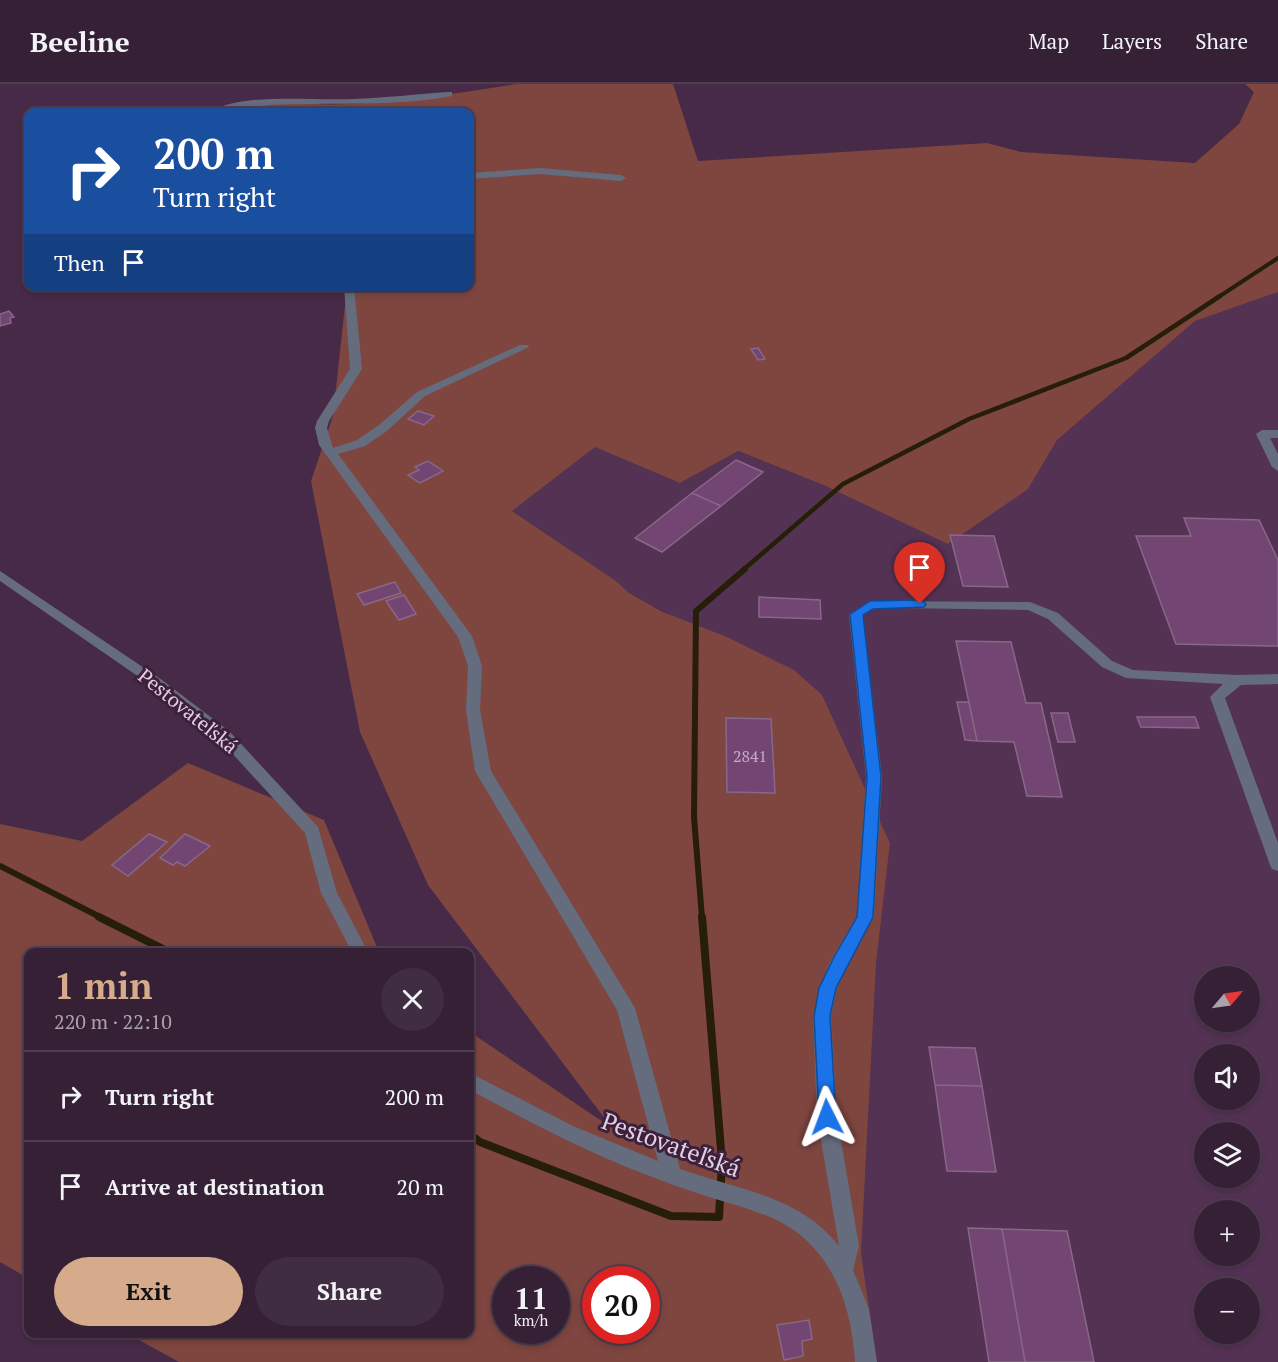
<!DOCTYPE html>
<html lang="en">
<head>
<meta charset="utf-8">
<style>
  :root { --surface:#352035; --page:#402d41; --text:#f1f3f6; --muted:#aaa3ad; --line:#4f3e50; --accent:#d6ab8b }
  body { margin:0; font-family:"PT Serif",serif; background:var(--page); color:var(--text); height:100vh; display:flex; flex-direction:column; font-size:22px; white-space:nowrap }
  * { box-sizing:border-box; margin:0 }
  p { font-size:20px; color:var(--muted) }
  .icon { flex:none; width:33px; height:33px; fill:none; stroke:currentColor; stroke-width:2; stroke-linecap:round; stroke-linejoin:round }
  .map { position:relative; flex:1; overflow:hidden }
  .panel { position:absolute; left:24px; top:864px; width:450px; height:390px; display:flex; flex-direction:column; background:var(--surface); border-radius:12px; box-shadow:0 3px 9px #0003,0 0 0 2px var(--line) }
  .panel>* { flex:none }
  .hud { position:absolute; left:24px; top:24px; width:450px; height:183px; border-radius:12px; box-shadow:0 3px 9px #0003,0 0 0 2px var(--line); background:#1a4fa0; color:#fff; overflow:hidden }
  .needle { width:39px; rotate:61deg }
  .tools { position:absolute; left:1194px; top:882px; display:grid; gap:12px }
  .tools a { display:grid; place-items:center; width:66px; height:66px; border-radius:50%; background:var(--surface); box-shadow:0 3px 9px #0003,0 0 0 2px var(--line); font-size:30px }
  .speed { position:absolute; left:492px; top:1182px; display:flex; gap:12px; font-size:30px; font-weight:700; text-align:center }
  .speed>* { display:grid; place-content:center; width:78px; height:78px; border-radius:50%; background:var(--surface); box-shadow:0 3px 9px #0003,0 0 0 2px var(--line); line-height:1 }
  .speed small { font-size:15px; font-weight:400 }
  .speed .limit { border:9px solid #d22; background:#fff; color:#111 }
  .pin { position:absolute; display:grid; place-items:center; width:51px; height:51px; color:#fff; margin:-62px -26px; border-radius:50% 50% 50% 0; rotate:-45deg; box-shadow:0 0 6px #0007 }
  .pin .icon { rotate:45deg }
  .me { position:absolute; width:66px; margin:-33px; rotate:357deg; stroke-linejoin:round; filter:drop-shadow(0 0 4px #0008) }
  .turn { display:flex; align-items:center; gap:21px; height:126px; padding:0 30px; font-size:27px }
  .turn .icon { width:78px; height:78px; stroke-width:2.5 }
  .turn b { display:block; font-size:42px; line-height:51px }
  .then { display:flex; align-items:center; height:57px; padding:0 30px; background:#0003; gap:12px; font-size:22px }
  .round { display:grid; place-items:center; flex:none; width:63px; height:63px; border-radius:32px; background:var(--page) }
  .head { display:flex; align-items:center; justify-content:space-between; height:102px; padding:0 30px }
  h1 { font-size:36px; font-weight:700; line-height:45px; color:var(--accent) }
  .button { display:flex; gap:12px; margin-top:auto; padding:12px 30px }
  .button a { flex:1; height:69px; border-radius:36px; background:var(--accent); color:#111; font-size:24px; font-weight:700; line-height:69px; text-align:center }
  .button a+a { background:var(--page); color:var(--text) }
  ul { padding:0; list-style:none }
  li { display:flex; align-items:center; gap:18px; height:90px; padding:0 30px; border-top:2px solid var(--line) }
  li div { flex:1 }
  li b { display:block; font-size:22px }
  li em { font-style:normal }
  header { display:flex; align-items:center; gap:36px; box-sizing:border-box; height:84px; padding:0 30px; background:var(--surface); border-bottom:2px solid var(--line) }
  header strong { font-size:28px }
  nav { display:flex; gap:33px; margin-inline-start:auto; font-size:21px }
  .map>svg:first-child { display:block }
  .built { fill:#543254; fill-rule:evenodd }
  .green { fill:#7f4640; fill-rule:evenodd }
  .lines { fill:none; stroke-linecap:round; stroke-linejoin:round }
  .stream-far3 { stroke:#271e09; stroke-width:4 }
  .stream-far2 { stroke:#271e09; stroke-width:4.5 }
  .stream-far1 { stroke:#271e09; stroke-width:6 }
  .stream { stroke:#271e09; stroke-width:8 }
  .building { fill:#724572; stroke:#886888; stroke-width:1.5 }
  .minor { fill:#656c7d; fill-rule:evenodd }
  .route { fill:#1a73e8; stroke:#114b97; stroke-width:1.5 }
  .labels { text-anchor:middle; stroke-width:6; stroke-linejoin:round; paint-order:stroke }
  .number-label { font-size:16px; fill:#c5acc4 }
  .street-label { font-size:20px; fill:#e1cfe0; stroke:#3c203c }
  .near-street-label { font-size:24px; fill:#e1cfe0; stroke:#3c203c }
</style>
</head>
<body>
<header>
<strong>Beeline</strong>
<nav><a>Map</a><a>Layers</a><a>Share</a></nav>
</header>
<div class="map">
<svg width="1278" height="1278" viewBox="0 0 1278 1278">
  <rect width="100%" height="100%" fill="#472a47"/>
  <path class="built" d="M1278,208V1278H877L861,1169L876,880L890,759L822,611L629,509L616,497L512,427L595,363L680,399L737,367L826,402L1028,405L1057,356L1195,237ZM1204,892H1250V938H1204ZM1204,970H1250V1016H1204ZM1204,1048H1250V1094H1204ZM1204,1126H1250V1172H1204ZM1204,1204H1250V1250H1204Z"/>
  <path class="green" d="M516,0H673L698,77L987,59L1021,68L1195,79L1239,40L1254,8L1245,0H1278V208L1195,237L1057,356L1028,405L948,460L826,402L738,367L680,399L595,363L512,427L616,497L629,509L663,528L727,553L794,586L822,611L890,759L876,880L861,1169L877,1278H179L128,1250H470V948L612,1044L428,801L360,648L311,397L333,332L347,203L470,202V28H226C266,15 308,22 350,20C406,17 460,9 516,0ZM506,1196H556V1246H506ZM596,1196H646V1246H596Z
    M188,679L324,736L379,868H28V1194L0,1178V740L82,757Z"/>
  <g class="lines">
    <path class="stream-far3" d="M1217,214L1278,174"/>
    <path class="stream-far2" d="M743,486L843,400L969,335L1126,274L1220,212"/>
    <path class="stream-far1" d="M0,782L102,834
      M702,834L694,733L696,527L745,485"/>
    <path class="stream" d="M99,833L169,868
      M470,1050L480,1058L671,1132L719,1133L722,1078L702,833"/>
  </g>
  <path class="building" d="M9,227L14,233L10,234L11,239L0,242V230Z
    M758,264L765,275L758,276L751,265Z
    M418,327L434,332L424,341L408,335Z
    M736,376L763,388L721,422L692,409Z
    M428,377L443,387L420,399L408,391L419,386L415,383Z
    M692,409L721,422L662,468L635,454Z
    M1184,434L1259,436L1278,476V562L1176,560L1136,452H1191Z
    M950,451L994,452L1008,503L963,502Z
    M395,498L401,509L364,521L357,510Z
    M404,511L416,530L399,536L386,517Z
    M759,513L820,516L821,535L759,533Z
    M956,557L1011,558L1026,619H1041L1062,713L1027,712L1014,658L977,657Z
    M957,618H969L977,657L965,656Z
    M1051,629H1068L1075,658H1058Z
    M1137,633H1195L1199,644L1141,643Z
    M726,634L771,635L775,709L727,708Z
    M149,750L167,758L128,792L112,781Z
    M185,750L210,762L185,782L177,778L173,781L160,774Z
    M929,963L975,964L982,1002L935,1001Z
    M935,1001L982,1002L996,1088L947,1087Z
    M968,1144L1002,1145L1025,1278H989Z
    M1002,1145L1067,1147L1094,1278H1025Z
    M809,1236L812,1255L802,1257L803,1272L784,1276L777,1241Z"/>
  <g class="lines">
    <path class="minor" d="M449,8H452V12C392,23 331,18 270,21C251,22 230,30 211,28C240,8 316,17 352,15C385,14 417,10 449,8Z
      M540,84L621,91L626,94L621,97L540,90L470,95V89Z
      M344,202H354L362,285L329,337L327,344L333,364L357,356L379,341L417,308L520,261H528L529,263L425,312L387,347L365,362L338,370L472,552L482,582L480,626L491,687L635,924L680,1085C736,1105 800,1112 839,1162L817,1033L813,932L819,904L830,878L857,832L866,693L849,530L870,517L1030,518L1058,529L1112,577L1133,586L1238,591L1278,590V600L1241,601L1225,614L1278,759V787L1272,785L1270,781L1210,613L1223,600L1126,594L1102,583L1048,535L1028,526L898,524L873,525L863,532L882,693L874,833L847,880L837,904L831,932L837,1033L859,1162L853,1186L869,1225L877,1278H855C852,1232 840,1187 805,1155C777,1130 740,1123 706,1112C684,1105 663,1097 642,1089C582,1066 526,1036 470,1006V989L573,1042L658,1077L617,926L475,687L466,626L468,582L458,553L319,361L315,344L317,337L350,285Z
      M1278,346V354H1270L1278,370V387L1272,383L1256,350L1262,346Z
      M0,487L162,596L229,647L318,743L337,809L368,868H352L321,809L305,749L219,655L152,602L0,497Z"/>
  </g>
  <path class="route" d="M920,516L924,518L926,520L924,523L873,525L863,531L881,693L873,833L836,904L830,932L836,1033L833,1038L827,1040L821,1038L819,1033L814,932L819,904L834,873L857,833L867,693L850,530L870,517Z"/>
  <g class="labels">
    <g class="number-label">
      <text x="750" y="678">2841</text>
    </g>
    <g class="street-label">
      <text transform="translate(188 627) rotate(39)" y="7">Pestovateľská</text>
    </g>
    <g class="near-street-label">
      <text transform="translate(671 1061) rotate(20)" y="8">Pestovateľská</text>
    </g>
  </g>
</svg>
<div class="tools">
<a><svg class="needle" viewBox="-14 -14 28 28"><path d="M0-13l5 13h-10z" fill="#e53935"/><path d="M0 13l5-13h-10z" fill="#aaa3ad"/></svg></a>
<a><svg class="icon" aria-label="sound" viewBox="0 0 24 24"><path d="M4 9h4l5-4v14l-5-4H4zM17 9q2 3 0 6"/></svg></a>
<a><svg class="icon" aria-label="layers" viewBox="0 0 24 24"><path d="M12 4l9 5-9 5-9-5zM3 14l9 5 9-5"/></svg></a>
<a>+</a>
<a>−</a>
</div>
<div class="speed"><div>11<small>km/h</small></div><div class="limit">20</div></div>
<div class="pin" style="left:920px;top:520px;background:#d93025"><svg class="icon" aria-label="arrive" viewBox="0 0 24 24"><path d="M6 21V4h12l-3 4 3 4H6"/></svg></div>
<svg class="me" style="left:827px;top:1033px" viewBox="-20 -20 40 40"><path d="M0-17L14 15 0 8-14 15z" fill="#1a73e8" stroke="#fff" stroke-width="4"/></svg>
<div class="hud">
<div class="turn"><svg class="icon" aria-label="right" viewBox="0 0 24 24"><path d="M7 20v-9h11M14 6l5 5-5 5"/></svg><div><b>200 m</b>Turn right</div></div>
<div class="then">Then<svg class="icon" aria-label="arrive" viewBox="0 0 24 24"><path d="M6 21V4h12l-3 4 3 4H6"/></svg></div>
</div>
<section class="panel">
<div class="head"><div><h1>1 min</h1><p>220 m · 22:10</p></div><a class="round"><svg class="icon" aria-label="close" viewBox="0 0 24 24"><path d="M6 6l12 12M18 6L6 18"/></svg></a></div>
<ul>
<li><svg class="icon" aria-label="right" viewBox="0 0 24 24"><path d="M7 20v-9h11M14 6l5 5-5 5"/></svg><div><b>Turn right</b></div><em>200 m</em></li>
<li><svg class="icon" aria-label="arrive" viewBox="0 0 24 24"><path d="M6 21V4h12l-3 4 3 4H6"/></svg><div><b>Arrive at destination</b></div><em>20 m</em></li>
</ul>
<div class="button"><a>Exit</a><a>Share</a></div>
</section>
</div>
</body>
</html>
